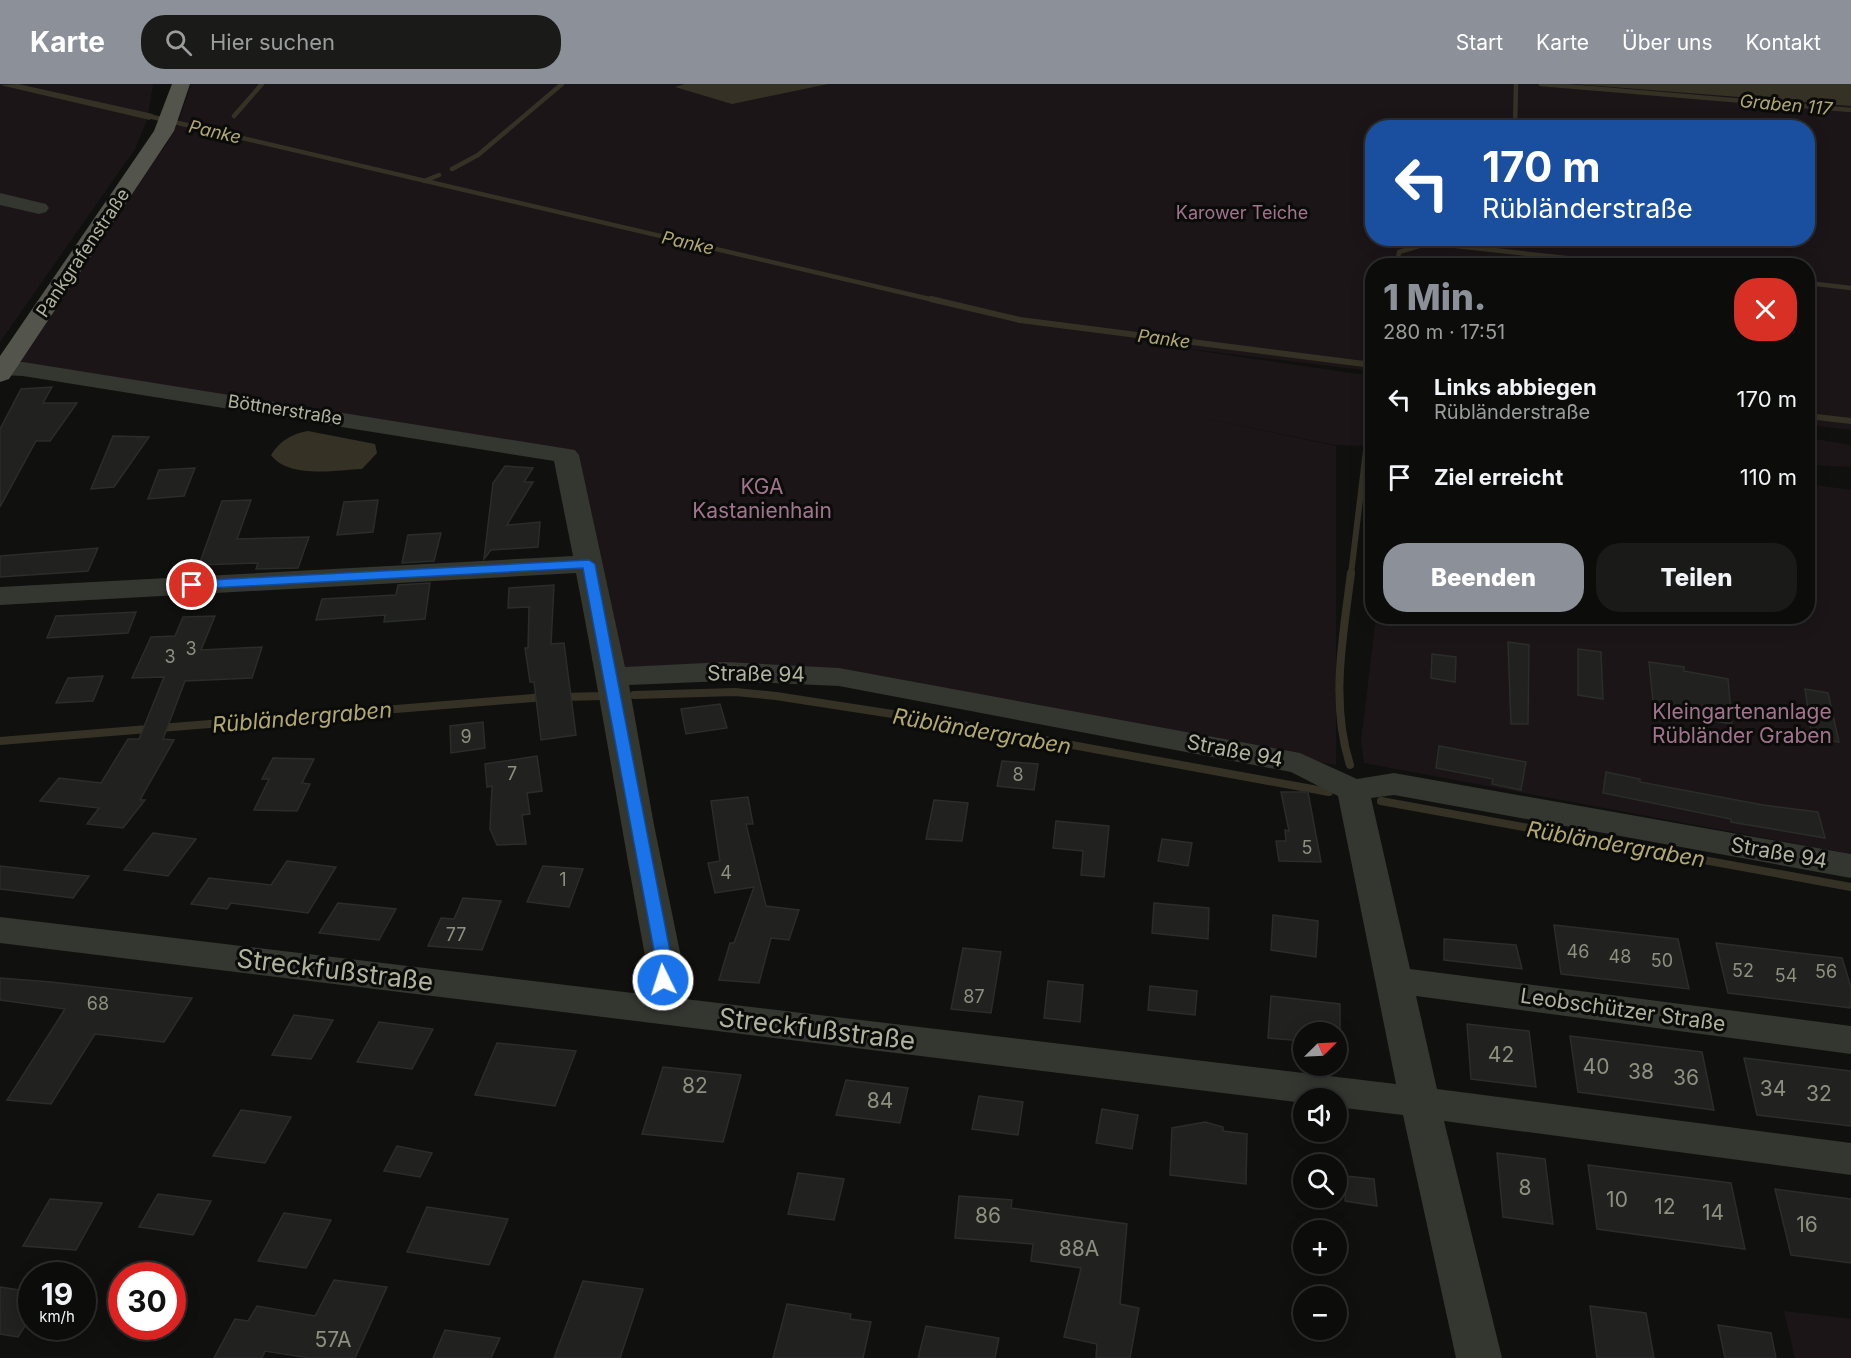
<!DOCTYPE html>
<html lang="de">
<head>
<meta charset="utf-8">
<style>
  :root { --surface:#0c0d0b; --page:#1a1b19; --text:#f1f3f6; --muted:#9a9c9d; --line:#2c2d2c; --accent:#8c9099 }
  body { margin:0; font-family:Inter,sans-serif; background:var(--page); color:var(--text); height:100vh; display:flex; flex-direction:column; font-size:22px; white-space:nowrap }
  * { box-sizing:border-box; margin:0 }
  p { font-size:20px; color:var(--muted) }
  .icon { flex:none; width:33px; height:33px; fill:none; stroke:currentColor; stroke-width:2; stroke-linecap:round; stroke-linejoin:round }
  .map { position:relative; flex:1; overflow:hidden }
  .drawer { position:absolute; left:1365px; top:174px; width:450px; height:366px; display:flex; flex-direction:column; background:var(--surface); border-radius:24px; box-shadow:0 3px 15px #0003,0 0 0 2px var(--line) }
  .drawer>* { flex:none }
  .guide { position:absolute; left:1365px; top:36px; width:450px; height:126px; border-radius:24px; box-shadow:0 3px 15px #0003,0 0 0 2px var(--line); background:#1a4fa0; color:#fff; overflow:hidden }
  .needle { width:39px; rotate:66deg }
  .tools { position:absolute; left:1293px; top:938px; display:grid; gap:12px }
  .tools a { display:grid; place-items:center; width:54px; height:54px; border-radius:50%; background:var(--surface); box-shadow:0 3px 15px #0003,0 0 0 2px var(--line); font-size:30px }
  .speed { position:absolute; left:18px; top:1178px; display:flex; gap:12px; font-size:30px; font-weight:700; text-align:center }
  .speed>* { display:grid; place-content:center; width:78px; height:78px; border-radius:50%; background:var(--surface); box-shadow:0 3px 15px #0003,0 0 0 2px var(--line); line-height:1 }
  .speed small { font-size:15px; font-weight:400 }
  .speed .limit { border:9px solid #d22; background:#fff; color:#111 }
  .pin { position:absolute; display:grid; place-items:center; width:51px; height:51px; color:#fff; margin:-26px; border:3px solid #fff; border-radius:50%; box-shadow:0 2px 6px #0007 }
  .me { position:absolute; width:66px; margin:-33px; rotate:356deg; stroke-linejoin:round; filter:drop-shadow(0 0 4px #0008) }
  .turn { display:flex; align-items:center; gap:21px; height:126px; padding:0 18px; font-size:27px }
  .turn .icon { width:78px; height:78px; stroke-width:2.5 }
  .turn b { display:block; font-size:42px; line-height:51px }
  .round { display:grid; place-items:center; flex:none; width:63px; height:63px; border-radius:24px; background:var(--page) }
  .overview { display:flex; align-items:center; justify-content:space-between; height:102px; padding:0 18px }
  h1 { font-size:36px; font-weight:800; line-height:45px; color:var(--accent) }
  .primary-button { display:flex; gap:12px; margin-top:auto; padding:12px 18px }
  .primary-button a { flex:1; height:69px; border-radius:24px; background:var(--accent); color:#fff; font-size:24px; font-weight:800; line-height:69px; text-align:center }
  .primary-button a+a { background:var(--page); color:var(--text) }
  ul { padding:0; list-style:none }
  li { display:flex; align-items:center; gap:18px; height:78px; padding:0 18px }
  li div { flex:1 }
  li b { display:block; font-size:22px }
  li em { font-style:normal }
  header { display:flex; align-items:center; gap:36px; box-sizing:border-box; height:84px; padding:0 30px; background:var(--accent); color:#fff }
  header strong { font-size:28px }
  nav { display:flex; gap:33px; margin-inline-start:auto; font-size:21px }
  .search { width:420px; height:54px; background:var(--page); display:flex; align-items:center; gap:15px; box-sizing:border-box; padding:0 21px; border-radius:24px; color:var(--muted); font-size:22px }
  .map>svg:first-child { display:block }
  .green { fill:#1b1518; fill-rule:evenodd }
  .water { fill:#353225 }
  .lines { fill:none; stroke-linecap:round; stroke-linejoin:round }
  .stream-far2 { stroke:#353225; stroke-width:4.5 }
  .stream-far1 { stroke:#353225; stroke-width:6 }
  .stream { stroke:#353225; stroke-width:8 }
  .building { fill:#21221f; stroke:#2b2d29; stroke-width:1.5 }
  .minor { fill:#343630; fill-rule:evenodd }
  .major { fill:#53554c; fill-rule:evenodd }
  .route { fill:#1a73e8; stroke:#114b97; stroke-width:1.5 }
  .labels { text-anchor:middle; stroke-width:6; stroke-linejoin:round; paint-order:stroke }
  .far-water-label { font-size:18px; font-style:italic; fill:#b2a972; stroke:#0b0c0a }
  .far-park-label { font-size:18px; fill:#a0748c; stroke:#0b0c0a }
  .far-street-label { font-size:18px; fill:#b1b39f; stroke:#0b0c0a }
  .number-label { font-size:18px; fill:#8d8f7f }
  .park-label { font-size:21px; fill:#a0748c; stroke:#0b0c0a }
  .street-label { font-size:21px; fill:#b1b39f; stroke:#0b0c0a }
  .near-number-label { font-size:21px; fill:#8d8f7f }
  .water-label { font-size:22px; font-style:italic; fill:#b2a972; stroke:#0b0c0a }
  .near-street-label { font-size:26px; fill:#b1b39f; stroke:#0b0c0a }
</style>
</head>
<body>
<header>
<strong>Karte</strong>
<div class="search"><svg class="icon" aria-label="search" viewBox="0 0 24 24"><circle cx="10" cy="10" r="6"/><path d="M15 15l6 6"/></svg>Hier suchen</div>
<nav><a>Start</a><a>Karte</a><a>Über uns</a><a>Kontakt</a></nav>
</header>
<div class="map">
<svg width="1851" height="1274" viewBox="0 0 1851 1274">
  <rect width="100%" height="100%" fill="#10110f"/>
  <path class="green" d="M0,0H153L147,36L135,65L0,258Z
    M191,0H1851V346L1808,341V182H1372V287L1165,262L1372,292V362L1335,361L1198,333L1336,362V681L884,592L729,583L621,585L577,367L18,278L147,82C173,61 181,31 191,0ZM1372,44H1808V154H1372Z
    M1808,354L1851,361V383L1808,381Z
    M1808,400L1851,406V770L1364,679L1361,658L1376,533L1808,532Z
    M1784,1227L1851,1235V1274H1795Z"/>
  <path class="water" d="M18,0L153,30L150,36L0,1Z
    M685,0H828L732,20L675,3Z
    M1574,0H1851V22Z
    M308,347L375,360L377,369L362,385C335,386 289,395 271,371C280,357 291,350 308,347Z"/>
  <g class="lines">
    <path class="stream-far2" d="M1541,0L1851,26
      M144,31L938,217
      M234,32L262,0
      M1515,44L1516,0
      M452,85L478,71L562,0
      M424,97L439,91
      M1510,154V158
      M1397,182L1399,168L1429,159L1639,182
      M1808,199L1851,204"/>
    <path class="stream-far1" d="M931,215L1020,236L1372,281
      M1808,332L1851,337
      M1351,490L1372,317"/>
    <path class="stream" d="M634,611L735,608L776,612L957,640L1329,708
      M563,613L604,612
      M0,657L545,613
      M1350,681C1330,618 1343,553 1351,489
      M1381,717L1851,803"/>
  </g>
  <path class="building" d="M52,303L43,319H77L50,357H36L0,423V345L21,305Z
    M113,352L149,353L114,403L91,405Z
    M505,382L533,384L524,398H533L507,441L540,438L538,463L491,466L484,475L493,399Z
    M195,384L184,412L148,415L159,386Z
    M251,416L237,455L309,453L298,484L256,485L258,479L199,481L222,417Z
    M378,416L373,448L337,451L344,418Z
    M441,449L434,477L402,479L408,451Z
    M98,464L88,487L0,493V472Z
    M430,499L425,535L384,538L385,531L316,536L322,515L396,511L398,501Z
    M554,501L551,560L564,559L576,651L541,656L534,598H530L525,564H528L529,523L508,524L509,504Z
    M136,528L128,549L47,554L56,532Z
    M215,532L201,566L262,563L252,594L185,597L163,655L174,656L140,716H145L123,744L87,740L99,724L40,717L59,694L101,699L128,655H139L164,593L132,594L151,553L175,552L183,533Z
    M1508,558L1529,561L1528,640H1511Z
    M1578,565L1601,568L1603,615L1578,611Z
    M1432,570L1456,573L1455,598L1431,594Z
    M1649,578L1684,583V587L1728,595L1732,640L1654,627Z
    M103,592L93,617L56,619L68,594Z
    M1805,605L1828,609L1839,658L1812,654Z
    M720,620L727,644L686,650L681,625Z
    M483,638L485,664L451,669L450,642Z
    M1439,662L1526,678L1521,706L1492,700L1493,695L1436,684Z
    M537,672L542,707L527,709L530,730L522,731L526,760L497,761L490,745L492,702L487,703L485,680Z
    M273,674L314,675L302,699L310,700L297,727L254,726L269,695H262Z
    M1002,677L1038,680L1034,706L997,702Z
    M1606,688L1640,695V698L1763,721L1818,728L1825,754L1731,738V735L1603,709Z
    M1281,708H1308L1321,778L1279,777L1276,757H1286L1285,746L1289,747Z
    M748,713L753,740H746L766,822L799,826L789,856L771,854L759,899L719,896L730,859H734L754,803L715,809L708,779L720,777L711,717Z
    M934,716L968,719L962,757L926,755Z
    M1056,737L1109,742L1104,793L1081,791L1083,767L1053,764Z
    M153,749L196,755L168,792L124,786Z
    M1162,755L1192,759L1188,782L1158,777Z
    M287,777L336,783L308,829L231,819L227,825L191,820L209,794L271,801Z
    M0,782L89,792L73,814L0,805Z
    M543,782L583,785L569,823L527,818Z
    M463,814L501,817L482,866L428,862L441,834L454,835Z
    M338,819L396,825L379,856L319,849Z
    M1154,819L1209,824L1208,855L1152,849Z
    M1273,831L1318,837L1316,873L1271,866Z
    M1554,841L1678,855L1689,905L1561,890Z
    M1444,855L1516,861L1522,885L1444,876Z
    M1716,859L1842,874L1851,903V924L1728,909Z
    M963,864L1001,868L991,929L951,925Z
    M0,894L51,898L192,914L164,958L95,950L51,1020L7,1016L65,925L0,916Z
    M1048,897L1083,901L1080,938L1044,934Z
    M1150,902L1197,907L1195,931L1148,926Z
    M1271,912L1340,920V961L1336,960V948H1304V957L1268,954Z
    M294,931L333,936L311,975L272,971Z
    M379,938L433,945L412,985L357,978Z
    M1467,940L1529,947L1536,1003L1471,995Z
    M1570,952L1702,968L1714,1026L1578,1008Z
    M497,959L576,967L555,1022L475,1011Z
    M1744,974L1851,987V1042L1757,1031Z
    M663,983L741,991L723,1058L642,1050Z
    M846,996L908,1004L900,1039L836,1031Z
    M979,1012L1023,1018L1018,1051L972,1045Z
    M1102,1025L1138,1031L1132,1065L1096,1059Z
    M241,1026L291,1033L265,1079L213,1072Z
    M1205,1038L1223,1043V1047L1247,1050L1246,1100L1170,1091L1172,1044Z
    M397,1062L432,1069L420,1093L384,1087Z
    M1497,1069L1545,1075L1553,1140L1503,1133Z
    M1588,1081L1731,1099L1745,1165L1597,1145Z
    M798,1089L844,1095L834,1136L788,1130Z
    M1346,1092L1374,1095L1377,1122L1345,1117Z
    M1775,1105L1851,1115V1179L1791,1171Z
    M158,1110L211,1117L193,1151L139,1143Z
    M959,1112L1012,1116L1011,1124L1127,1140L1120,1220L1139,1224L1130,1274H1096L1097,1260L1064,1253L1081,1184L1031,1177L1033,1160L955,1154Z
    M50,1115L102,1119L76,1166L23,1162Z
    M427,1123L508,1135L489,1181L407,1168Z
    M284,1129L331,1136L306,1184L258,1177Z
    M334,1196L387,1203L355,1274H309L265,1267L262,1274H214L235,1235L248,1237L257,1222L315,1232Z
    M583,1197L643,1205L620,1274H554Z
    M0,1203L32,1208V1231L18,1253L0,1250Z
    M787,1220L851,1230L850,1235L871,1238L863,1274H773Z
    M1590,1222L1646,1229L1654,1274H1597Z
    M1718,1241L1771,1249L1776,1274H1725Z
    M926,1242L999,1254L995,1274H918Z
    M445,1246L500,1254L491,1274H433Z"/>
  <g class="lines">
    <path class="minor" d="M0,109L46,120L49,124L46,128L39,130L0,121Z
      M23,278L575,366L579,371L625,583L725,578L839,584L1300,669L1357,695L1394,689L1851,770V794L1394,711L1371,714L1410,885L1851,942V970L1416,912L1437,1005L1851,1059V1091L1444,1037L1502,1274H1456L1403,1031L1336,1023V1014H1304V1019L0,859V833L641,910L648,888C623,755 602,622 576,489L0,521V503L573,472L554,377L23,292L0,291V279ZM725,597L839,602L1291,688L1338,712L1396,1000L677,914L684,888L654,741L629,601Z"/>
    <path class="major" d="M172,0H190L174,47L9,295L0,298V272L154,47Z"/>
  </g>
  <path class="route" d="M589,476L595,480L674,888L669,900L663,902L655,896L658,888L583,484L192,505L186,501L192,497Z"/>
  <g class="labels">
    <g class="far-water-label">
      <text transform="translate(1786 21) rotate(5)" y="6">Graben 117</text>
      <text transform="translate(215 48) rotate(13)" y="6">Panke</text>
      <text transform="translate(688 159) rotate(13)" y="6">Panke</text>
      <text transform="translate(1164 255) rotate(7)" y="6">Panke</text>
    </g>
    <g class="far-park-label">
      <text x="1242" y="135">Karower Teiche</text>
    </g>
    <g class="far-street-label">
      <text transform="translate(83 169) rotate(-56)" y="6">Pankgrafenstraße</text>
      <text transform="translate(285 326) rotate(9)" y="6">Böttnerstraße</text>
    </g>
    <g class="number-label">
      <text x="191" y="571">3</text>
      <text x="170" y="579">3</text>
      <text x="466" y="659">9</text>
      <text x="512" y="696">7</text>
      <text x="1018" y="697">8</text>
      <text x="1307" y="770">5</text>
      <text x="726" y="795">4</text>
      <text x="563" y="802">1</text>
      <text x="456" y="857">77</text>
      <text x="1578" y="874">46</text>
      <text x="1620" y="879">48</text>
      <text x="1662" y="883">50</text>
      <text x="1743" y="893">52</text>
      <text x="1826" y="894">56</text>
      <text x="1786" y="898">54</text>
      <text x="974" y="919">87</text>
      <text x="98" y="926">68</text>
    </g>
    <g class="park-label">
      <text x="762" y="410">KGA<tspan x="762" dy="24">Kastanienhain</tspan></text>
      <text x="1742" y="635">Kleingartenanlage<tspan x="1742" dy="24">Rübländer Graben</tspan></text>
    </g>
    <g class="street-label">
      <text transform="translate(756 590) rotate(1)" y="7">Straße 94</text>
      <text transform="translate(1235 667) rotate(11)" y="7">Straße 94</text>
      <text transform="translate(1779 769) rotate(10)" y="7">Straße 94</text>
      <text transform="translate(1623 926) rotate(8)" y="7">Leobschützer Straße</text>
    </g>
    <g class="near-number-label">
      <text x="1501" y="978">42</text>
      <text x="1596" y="990">40</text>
      <text x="1641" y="995">38</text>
      <text x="1686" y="1001">36</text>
      <text x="695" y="1009">82</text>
      <text x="1773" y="1012">34</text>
      <text x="1819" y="1017">32</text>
      <text x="880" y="1024">84</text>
      <text x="1525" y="1111">8</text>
      <text x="1617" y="1123">10</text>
      <text x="1665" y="1130">12</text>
      <text x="1713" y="1136">14</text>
      <text x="988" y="1139">86</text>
      <text x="1807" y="1148">16</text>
      <text x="1079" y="1172">88A</text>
      <text x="333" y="1263">57A</text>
    </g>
    <g class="water-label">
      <text transform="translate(302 633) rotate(-5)" y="8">Rübländergraben</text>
      <text transform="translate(982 647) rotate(10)" y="8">Rübländergraben</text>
      <text transform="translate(1616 760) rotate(10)" y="8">Rübländergraben</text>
    </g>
    <g class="near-street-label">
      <text transform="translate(335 886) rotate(7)" y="9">Streckfußstraße</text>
      <text transform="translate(817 945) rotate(7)" y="9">Streckfußstraße</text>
    </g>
  </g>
</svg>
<div class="tools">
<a><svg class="needle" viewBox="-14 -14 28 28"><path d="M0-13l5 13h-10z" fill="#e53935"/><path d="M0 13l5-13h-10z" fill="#9a9c9d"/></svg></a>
<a><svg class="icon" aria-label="sound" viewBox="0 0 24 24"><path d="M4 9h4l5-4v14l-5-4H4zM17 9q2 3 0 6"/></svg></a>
<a><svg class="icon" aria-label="search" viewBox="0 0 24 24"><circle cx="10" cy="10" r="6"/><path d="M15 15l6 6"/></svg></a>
<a>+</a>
<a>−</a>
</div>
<div class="speed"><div>19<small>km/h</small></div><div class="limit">30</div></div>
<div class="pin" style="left:192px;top:501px;background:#d93025"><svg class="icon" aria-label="arrive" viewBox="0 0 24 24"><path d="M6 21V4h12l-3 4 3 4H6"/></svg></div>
<svg class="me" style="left:663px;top:896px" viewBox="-20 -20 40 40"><circle r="17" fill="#1a73e8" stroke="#fff" stroke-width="3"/><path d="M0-11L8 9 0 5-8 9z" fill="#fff"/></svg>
<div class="guide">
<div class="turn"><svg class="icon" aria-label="left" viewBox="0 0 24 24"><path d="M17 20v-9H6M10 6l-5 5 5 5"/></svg><div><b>170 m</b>Rübländerstraße</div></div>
</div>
<section class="drawer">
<div class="overview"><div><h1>1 Min.</h1><p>280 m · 17:51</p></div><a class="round" style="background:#d93025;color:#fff"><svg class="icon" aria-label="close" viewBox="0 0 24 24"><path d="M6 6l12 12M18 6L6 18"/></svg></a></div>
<ul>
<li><svg class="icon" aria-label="left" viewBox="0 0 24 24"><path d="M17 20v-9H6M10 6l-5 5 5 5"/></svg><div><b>Links abbiegen</b><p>Rübländerstraße</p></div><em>170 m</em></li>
<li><svg class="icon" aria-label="arrive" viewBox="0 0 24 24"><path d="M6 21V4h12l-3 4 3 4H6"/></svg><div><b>Ziel erreicht</b></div><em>110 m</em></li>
</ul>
<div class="primary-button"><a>Beenden</a><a>Teilen</a></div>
</section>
</div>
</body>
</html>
